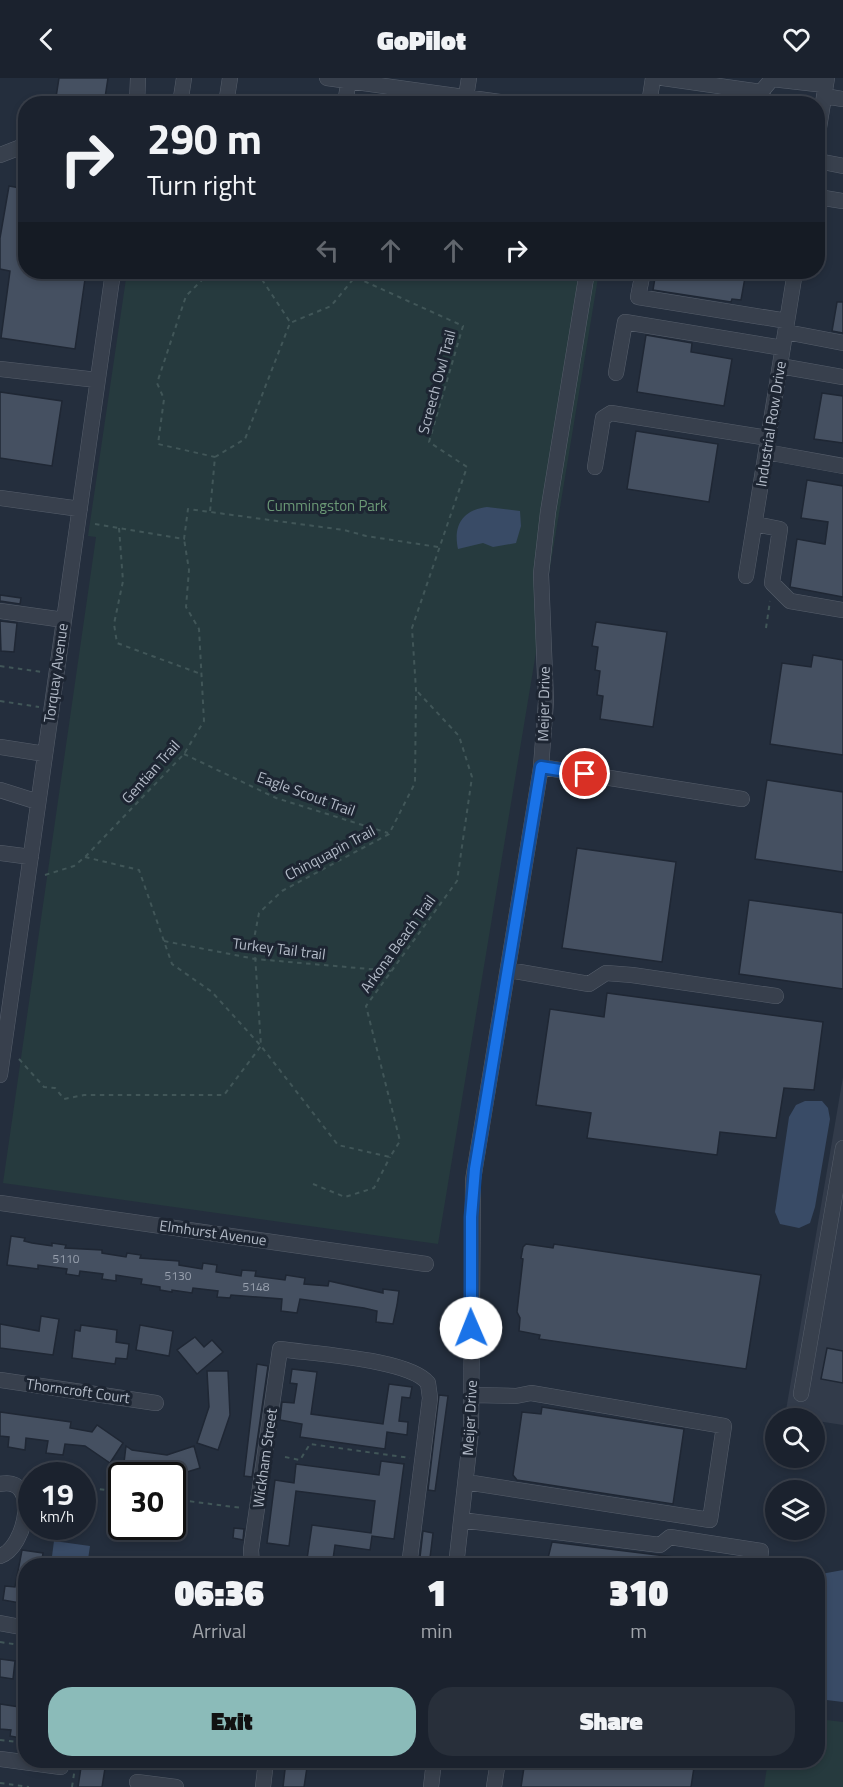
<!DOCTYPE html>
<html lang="en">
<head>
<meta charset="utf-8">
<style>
  :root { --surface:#1b222e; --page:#282f3a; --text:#f1f3f6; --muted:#a0a4aa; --line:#393f4a; --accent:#8bbbb9 }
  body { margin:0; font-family:"Titillium Web",sans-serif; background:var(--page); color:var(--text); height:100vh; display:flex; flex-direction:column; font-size:22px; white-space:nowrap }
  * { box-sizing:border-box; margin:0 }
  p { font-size:20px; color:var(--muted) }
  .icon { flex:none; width:33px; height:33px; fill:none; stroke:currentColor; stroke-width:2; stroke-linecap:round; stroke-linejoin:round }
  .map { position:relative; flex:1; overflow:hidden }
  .drawer { position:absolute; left:18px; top:1480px; width:807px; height:210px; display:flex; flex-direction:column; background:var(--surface); border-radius:24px; box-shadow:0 3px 9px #0003,0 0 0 2px var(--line) }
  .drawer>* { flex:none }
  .banner { position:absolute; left:18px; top:18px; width:807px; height:183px; border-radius:24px; box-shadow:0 3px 9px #0003,0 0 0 2px var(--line); background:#1b222e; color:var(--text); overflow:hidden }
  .tools { position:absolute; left:765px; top:1330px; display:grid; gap:12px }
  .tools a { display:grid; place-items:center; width:60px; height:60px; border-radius:50%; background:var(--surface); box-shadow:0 3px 9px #0003,0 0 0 2px var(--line); font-size:30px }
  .speed { position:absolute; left:18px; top:1384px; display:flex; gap:12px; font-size:30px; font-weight:700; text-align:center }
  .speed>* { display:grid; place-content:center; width:78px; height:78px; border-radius:50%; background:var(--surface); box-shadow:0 3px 9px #0003,0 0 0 2px var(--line); line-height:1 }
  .speed small { font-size:15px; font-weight:400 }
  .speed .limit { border:3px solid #111; border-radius:9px; background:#fff; color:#111 }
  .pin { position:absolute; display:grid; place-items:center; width:51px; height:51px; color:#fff; margin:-26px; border:3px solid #fff; border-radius:50%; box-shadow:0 2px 6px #0007 }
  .me { position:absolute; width:66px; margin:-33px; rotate:359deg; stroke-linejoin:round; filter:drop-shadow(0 0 4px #0008) }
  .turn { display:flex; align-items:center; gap:21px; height:126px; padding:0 30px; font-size:27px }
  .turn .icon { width:78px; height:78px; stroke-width:2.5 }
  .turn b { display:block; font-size:42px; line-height:51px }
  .lanes { display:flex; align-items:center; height:57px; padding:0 30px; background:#0003; justify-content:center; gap:30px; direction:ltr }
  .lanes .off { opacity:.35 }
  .eta { display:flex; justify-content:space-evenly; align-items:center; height:102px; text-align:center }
  .eta b { font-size:36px; font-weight:800; line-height:42px }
  .button { display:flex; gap:12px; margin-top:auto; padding:12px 30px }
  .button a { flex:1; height:69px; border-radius:24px; background:var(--accent); color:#111; font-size:24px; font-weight:800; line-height:69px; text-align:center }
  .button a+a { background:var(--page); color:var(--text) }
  header { display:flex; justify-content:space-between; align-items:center; height:78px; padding:0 30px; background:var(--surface); font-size:27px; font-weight:800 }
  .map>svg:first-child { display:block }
  .airport { fill:#323b4a }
  .green { fill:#263a3e }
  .water { fill:#394b66 }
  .building { fill:#455061; stroke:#1f2734; stroke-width:1.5 }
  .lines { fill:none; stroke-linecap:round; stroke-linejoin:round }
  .minor-casing { stroke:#565e6b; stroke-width:16 }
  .path { stroke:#415658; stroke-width:2; stroke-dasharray:4.5 4.5; stroke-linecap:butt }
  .minor { stroke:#38404d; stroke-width:15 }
  .route-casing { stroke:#114b97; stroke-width:15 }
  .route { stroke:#1a73e8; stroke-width:10 }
  .labels { text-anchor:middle; stroke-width:6; stroke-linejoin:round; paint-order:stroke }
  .number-label { font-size:12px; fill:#98a0ae }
  .street-label { font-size:15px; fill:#b3bbc8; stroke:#1d2532 }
  .park-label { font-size:15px; fill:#6b9976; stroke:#1d2532 }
</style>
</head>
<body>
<header><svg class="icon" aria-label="back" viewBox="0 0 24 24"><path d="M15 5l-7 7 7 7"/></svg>GoPilot<svg class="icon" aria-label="heart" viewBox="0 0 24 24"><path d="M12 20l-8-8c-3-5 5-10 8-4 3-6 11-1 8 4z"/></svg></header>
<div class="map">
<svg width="843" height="1709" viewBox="0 0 843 1709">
  <rect width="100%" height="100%" fill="#242e3d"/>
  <path class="airport" d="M843,999V1347L785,1338Z"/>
  <path class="green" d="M127,194H599L438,1166L3,1105L96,459L88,458Z
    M818,1641L843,1644V1709H764L768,1683H818Z"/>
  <path class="water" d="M487,429L520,433L521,448L516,465L493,469L483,465L458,471C453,448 462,432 487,429Z
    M805,1023H822L828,1030L830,1041L815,1129L810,1145L799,1150L780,1146L775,1134L789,1039L796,1027Z
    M54,1463L90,1468L87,1488H72V1482L66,1481L60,1487L51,1486Z
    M843,1492V1624L818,1621V1505L821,1496Z"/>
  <path class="building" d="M59,0H108L104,26H55Z
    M9,108L26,111V194H86L75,271L1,260L10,193L0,191V160Z
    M656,194H746L741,222L732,221L731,224L653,212Z
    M837,224H843V255L832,253Z
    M646,257L692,265L691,274L732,281L724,328L637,314Z
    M0,314L62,323L52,388L0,380Z
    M822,315L843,318V365L814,361Z
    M636,353L718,366L709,424L627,411Z
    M807,402L843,408V519L790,509L797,461L825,466L828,444L801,440Z
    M0,517L21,520L20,526L0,523Z
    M0,543L17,545L14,574L1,573Z
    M596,544L667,554L653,649L600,641L603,618L597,617L600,593L595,592L598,569L592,568Z
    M813,577L843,582V677L770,666L782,585L811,589Z
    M767,702L843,714V794L755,781Z
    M577,770L676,784L662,884L562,870Z
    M749,822L843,835V911L739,896Z
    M607,915L823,944L814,1012L784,1010L776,1060L720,1054L717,1077L587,1060L591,1035L536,1027L550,931L604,939Z
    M11,1158L25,1160L24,1163L32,1165L52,1168V1165L66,1167L65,1170L102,1172V1175L126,1179L127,1175L141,1177L140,1180L179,1183V1187L202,1191L203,1185L217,1187L216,1194L241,1198L242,1192L256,1193L255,1198L285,1202L286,1197L305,1200L304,1206L328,1208L329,1203L383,1215V1211L399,1213L397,1227L393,1246L376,1244L377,1233L364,1230L300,1221L297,1235L281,1233L282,1221L231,1217L230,1220L217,1219L218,1213L193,1210L192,1215L172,1212V1214L160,1212V1209L141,1206L142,1201L116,1197V1203L102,1201L103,1196L80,1193L79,1198L66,1196L67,1191L38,1187V1191L7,1187Z
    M526,1166L553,1170L554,1166L761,1197L746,1291L539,1261L540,1257L519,1253L520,1240L517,1234L523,1181L521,1180L523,1169Z
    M41,1238L59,1241L53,1277L0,1270V1246L39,1253Z
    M81,1247L117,1252L116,1264L129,1266L127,1281L116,1280L115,1286L72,1280L75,1252L80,1253Z
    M140,1247L173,1253L169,1278L136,1272Z
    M195,1259L204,1269L212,1262L223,1274L197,1296L177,1272Z
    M827,1270L843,1273V1305L821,1301Z
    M257,1286L268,1288L252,1399L244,1398Z
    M292,1291L317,1294L311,1336L383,1346L389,1306L412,1309L410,1320L402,1319L399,1343L408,1344L407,1357L387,1354L385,1371L300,1359L302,1346L280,1342L282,1324L294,1325L297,1306L290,1305Z
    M207,1293H228L230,1337L218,1372L197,1365L209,1329Z
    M439,1317L448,1318L435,1413L428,1412Z
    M542,1329L684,1351L673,1426L517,1402L513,1397L522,1334L541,1336Z
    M0,1334L71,1344L70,1350L92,1354L97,1347L123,1365L110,1385L85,1368L65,1366L63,1377L46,1375L48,1363L26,1360L25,1372L8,1369L9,1359L0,1358Z
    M126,1368L132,1372L167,1377L194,1368L200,1390L174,1398L123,1393Z
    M381,1383L404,1386L394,1461L372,1458L370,1472L335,1467L332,1488H306L312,1447L371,1455L375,1423L296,1413L289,1468L267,1465L275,1402L294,1405L296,1386L379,1397Z
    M234,1450L244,1451L243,1462L233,1460Z
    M423,1453L433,1455L429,1488H419Z
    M552,1464L698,1482L697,1488H546Z
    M22,1472L43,1475L41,1488H26V1526L3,1522L5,1508L15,1509Z
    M0,1581L15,1583L13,1601L0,1599Z
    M0,1626L26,1630V1661L10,1658L11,1652L0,1651Z
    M82,1683L106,1684L102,1709H78Z
    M286,1683H308L304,1709H283Z
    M525,1683H695L691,1709H521Z"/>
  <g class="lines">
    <defs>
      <path id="minor" d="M327,0L514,26
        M663,0L761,14
        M824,18L843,21
        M466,19L469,0
        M137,26L138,0
        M180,26L184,0
        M226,26L230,0
        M345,26L349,0
        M649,26L653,0
        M767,26L761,14L772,1L825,7
        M818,56L827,0
        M0,77L26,67
        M818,83L843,88
        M818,119L843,123
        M643,194L638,219L787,243
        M786,254L843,265
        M780,288L843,299
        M0,291L97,302
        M616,295L625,244L783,270
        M766,374L843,388
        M595,389L603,340L611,335L768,360
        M0,420L80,431
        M755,446L780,451L772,505L790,523L843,532
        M746,498L795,194
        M0,533L64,542
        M0,669L45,676
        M541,689L742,721
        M0,712L38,724
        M0,775L31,779
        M508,892L589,906L606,895L632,897L776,918
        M0,997L113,194
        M0,1125L426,1186
        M0,1302L156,1325
        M801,1316L843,1070
        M466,1404L710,1442L724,1348L531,1315L516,1318L472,1317
        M0,1406C41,1397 26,1470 0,1478
        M461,1442L660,1467L670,1459L761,1473L759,1488
        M252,1488L251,1472L280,1271C313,1276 409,1281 428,1305L430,1320L409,1488
        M456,1488L471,1353L473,1102L541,689L546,623L541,496L548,434L587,194
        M0,1545L26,1550
        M0,1681L61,1689
        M137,1704L176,1709
        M263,1709L266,1683
        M431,1709L434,1683
        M494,1709L498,1683"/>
    </defs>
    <use href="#minor" class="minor-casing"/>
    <path class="path" d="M210,194L186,218L157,305L164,321L158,366L215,379
      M257,194L290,244
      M95,446L184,461L188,431L344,452L366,458L438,469
      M119,450L123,503L114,546L117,565L201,596
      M766,550L770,523
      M0,588L42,594
      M0,623L39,629
      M184,676L276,720L388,755
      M85,779L139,792L172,886L212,914L261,968L338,1067L390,1079L400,1063L366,928L457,803L472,699L459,658L416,612
      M45,797L74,788L85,779L184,676L204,643L199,551L186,529L189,492L184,461
      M164,863L255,881L392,893
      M19,981L44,1009L55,1010L64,1021L84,1017H224L261,968L254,861L259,835L282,813L389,756L415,705L416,612L412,550L467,389L429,364L463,248L355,199L331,228L290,245L245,361L215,379L210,434
      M313,1106L345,1119L374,1110L390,1079
      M285,1379L300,1382L310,1366L410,1380
      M82,1409L122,1414
      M172,1421L242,1430
      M0,1564L26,1568
      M0,1662L26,1665
      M0,1705L29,1709
      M72,1709L76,1683"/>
    <use href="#minor" class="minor"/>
  </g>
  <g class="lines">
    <defs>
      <path id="route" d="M471,1250V1139L475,1091L541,689L585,696"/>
    </defs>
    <use href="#route" class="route-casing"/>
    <use href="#route" class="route"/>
  </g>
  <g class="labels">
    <g class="number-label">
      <text x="66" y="1185">5110</text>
      <text x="178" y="1202">5130</text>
      <text x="256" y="1213">5148</text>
    </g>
    <g class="street-label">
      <text transform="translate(437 304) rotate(-75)" y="5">Screech Owl Trail</text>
      <text transform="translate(771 346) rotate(-81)" y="5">Industrial Row Drive</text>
      <text transform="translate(56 595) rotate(-82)" y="5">Torquay Avenue</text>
      <text transform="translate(544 626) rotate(-89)" y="5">Meijer Drive</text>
      <text transform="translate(151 694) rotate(-48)" y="5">Gentian Trail</text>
      <text transform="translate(306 716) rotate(20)" y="5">Eagle Scout Trail</text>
      <text transform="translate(330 775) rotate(-28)" y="5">Chinquapin Trail</text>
      <text transform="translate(398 866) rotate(-54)" y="5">Arkona Beach Trail</text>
      <text transform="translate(279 871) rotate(7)" y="5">Turkey Tail trail</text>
      <text transform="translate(213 1155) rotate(8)" y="5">Elmhurst Avenue</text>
      <text transform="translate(78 1313) rotate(8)" y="5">Thorncroft Court</text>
      <text transform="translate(470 1340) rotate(-87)" y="5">Meijer Drive</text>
      <text transform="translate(265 1380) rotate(-82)" y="5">Wickham Street</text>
    </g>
    <g class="park-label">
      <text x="327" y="433">Cummingston Park</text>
    </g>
  </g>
</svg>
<div class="tools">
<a><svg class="icon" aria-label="search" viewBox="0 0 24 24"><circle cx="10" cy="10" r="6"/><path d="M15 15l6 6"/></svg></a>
<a><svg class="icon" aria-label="layers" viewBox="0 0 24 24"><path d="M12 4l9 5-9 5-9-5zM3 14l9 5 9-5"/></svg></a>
</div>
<div class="speed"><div>19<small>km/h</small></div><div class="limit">30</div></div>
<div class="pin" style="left:585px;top:696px;background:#d93025"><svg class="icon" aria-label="arrive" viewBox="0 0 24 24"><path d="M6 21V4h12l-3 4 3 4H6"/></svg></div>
<svg class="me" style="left:471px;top:1250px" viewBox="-20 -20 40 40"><circle r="19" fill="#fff"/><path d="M0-13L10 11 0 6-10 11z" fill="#1a73e8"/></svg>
<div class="banner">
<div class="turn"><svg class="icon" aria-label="right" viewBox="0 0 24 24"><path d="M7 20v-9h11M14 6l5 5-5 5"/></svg><div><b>290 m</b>Turn right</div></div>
<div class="lanes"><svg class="icon off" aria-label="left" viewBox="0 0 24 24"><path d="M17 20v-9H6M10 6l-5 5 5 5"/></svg><svg class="icon off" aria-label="ahead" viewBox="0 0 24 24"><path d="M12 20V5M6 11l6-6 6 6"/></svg><svg class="icon off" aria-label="ahead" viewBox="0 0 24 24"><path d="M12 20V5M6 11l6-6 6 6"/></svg><svg class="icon" aria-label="right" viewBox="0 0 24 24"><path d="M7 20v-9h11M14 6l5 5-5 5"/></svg></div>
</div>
<section class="drawer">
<div class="eta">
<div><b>06:36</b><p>Arrival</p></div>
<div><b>1</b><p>min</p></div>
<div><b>310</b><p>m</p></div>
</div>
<div class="button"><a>Exit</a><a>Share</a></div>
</section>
</div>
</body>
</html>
